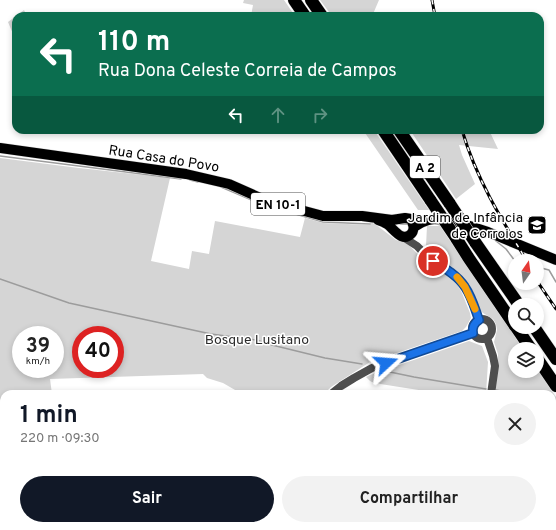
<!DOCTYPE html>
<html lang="pt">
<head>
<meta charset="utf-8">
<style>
  :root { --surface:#fff; --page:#f2f2f2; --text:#222; --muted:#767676; --accent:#111827 }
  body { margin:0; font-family:Overpass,sans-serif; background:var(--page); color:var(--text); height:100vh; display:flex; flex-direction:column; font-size:15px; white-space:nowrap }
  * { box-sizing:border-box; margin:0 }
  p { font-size:13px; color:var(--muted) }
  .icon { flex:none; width:22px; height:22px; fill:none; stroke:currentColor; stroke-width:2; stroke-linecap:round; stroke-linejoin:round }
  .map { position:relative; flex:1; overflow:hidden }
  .side { position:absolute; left:0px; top:390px; width:556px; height:140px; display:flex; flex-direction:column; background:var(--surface); border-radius:12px 12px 0 0; box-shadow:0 2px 6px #0003 }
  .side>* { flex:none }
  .top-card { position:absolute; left:12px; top:12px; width:532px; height:122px; border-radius:12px; box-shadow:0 2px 6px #0003; background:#0b6e4f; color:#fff; overflow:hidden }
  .needle { width:26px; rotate:14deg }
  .fabs { position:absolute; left:508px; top:254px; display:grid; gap:8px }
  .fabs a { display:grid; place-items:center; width:36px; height:36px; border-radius:50%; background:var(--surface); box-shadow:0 2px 6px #0003; font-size:20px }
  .speed { position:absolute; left:12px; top:326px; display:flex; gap:8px; font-size:20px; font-weight:700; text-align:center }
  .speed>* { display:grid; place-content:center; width:52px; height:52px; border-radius:50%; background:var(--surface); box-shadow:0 2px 6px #0003; line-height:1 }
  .speed small { font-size:10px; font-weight:400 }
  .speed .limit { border:6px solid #d22; background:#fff; color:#111 }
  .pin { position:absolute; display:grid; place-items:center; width:34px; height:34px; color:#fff; margin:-17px; border:2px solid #fff; border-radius:50%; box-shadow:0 1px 4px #0007 }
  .me { position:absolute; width:44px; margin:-22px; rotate:71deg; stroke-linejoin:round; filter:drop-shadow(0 0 3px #0008) }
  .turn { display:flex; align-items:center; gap:14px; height:84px; padding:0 20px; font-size:18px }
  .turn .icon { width:52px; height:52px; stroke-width:2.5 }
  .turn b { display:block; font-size:28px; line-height:34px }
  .lanes { display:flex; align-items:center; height:38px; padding:0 20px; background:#0003; justify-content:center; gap:20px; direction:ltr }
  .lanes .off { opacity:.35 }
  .round { display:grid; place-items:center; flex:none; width:42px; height:42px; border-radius:21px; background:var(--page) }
  .overview { display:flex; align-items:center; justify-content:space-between; height:68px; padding:0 20px }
  h1 { font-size:24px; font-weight:700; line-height:30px; color:var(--accent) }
  .button { display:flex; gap:8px; margin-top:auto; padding:8px 20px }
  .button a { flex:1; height:46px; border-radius:24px; background:var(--accent); color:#fff; font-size:16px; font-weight:700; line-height:46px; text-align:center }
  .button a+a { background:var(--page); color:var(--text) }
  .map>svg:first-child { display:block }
  .green { fill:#d5d5d5; fill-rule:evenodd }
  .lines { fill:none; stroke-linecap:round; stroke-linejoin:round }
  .stream { stroke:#9c9c9c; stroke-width:1.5 }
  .major-casing { stroke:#dbdbdb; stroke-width:11 }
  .highway-casing { stroke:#dbdbdb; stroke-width:13 }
  .minor { stroke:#4e4e4e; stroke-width:8 }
  .major { stroke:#000; stroke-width:10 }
  .highway { stroke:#000; stroke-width:12 }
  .rail-casing { stroke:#000; stroke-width:3 }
  .rail { stroke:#fff; stroke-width:1.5; stroke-dasharray:4.5; stroke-linecap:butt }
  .highway-bridge-casing { stroke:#dbdbdb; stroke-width:13; stroke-linecap:butt }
  .highway-bridge { stroke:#000; stroke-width:12 }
  .route-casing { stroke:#114b97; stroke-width:10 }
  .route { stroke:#1a73e8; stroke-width:7 }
  .slow { stroke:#f59e0b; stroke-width:7 }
  .labels { text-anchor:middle; stroke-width:3; stroke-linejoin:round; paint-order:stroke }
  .shield { fill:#fff; stroke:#4c4c4c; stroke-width:1 }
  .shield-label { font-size:13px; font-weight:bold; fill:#000 }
  .street-label { font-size:14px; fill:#000; stroke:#fff }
  .poi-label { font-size:14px; fill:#000; stroke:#fff; text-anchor:end }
  .park-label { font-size:14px; fill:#2c2c2c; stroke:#fff }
</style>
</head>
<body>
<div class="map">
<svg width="556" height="530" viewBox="0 0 556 530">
  <rect width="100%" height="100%" fill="#fff"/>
  <path class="green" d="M244,0H284L295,16H251L253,5L243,3Z
    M320,0H379L373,14V16H332Z
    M24,10L27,16H16V41L8,22Z
    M363,130H374L429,210H418Z
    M410,130H489L498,149L459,145L462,155L475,184L456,199Z
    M0,158L79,168L170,178L151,261L189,269L192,251L209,254L215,221L300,237L305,218L323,223L370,225V222L375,224L396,240L404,242L410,246L423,260L444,273L458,286L462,293L470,313L471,318L466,327L462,331L370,362L331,387L324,394H242L223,383L207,378L203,374L50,379L52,394H4V526H69L73,530H0ZM21,335H55V369H21ZM81,335H115V369H81Z
    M427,226H440L523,349H515V371H537V369L556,397V498L552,496V394H494L498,364V354L494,342L497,330L496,324L493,319L483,313L480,310L474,294L469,284L463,277L452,267L438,258L426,246Z
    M469,341L482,346L488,362L486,394H444L374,383L370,381L366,377L370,375Z
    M552,505L556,509V530H522V526H552Z
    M107,526H166L164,530H109Z
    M216,526H254L258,530H219Z"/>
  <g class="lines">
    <path class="stream" d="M0,156L181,179
      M190,180L198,182
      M221,187L263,205
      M292,213L323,222L370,224
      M400,224H407
      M431,224H437L441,225
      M496,241L506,249L515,261
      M537,267L549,270L556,282
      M0,279L69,303L211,334L256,340L272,345L325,358L362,364
      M387,369L390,372L414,377L486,389
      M496,390L515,394
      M552,404L556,410"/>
    <defs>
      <path id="major" d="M0,148L186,174L229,184L267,201L323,216H362L392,220L405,218L423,221
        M378,220C381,221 384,222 387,224C394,229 402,243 411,234C414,231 414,226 412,222
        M414,227C423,220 433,218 445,218L488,232L556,260"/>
      <path id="highway" d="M294,0L305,16
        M311,0L322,16
        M383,130L431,201
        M399,130L450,204
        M456,238L468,257L515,326
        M475,242L519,305
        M516,327L531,349
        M534,327L556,359
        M537,358L556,386"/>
    </defs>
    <use href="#major" class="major-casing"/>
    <use href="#highway" class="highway-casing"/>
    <path class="minor" d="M403,237L417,246L427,256L451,272L459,279L465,287L470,297L479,320
      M472 329a10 10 0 1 1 20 0a10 10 0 1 1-20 0Z
      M487,338L493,356L495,366L491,394
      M331,394L341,386L354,378L372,368L473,333
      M291,530L296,526
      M472,530L473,526"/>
    <use href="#major" class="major"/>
    <use href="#highway" class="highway"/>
    <defs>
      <path id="rail" d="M432,0L435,16
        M462,130C476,178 501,219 527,261
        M537,281L556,309"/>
    </defs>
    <use href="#rail" class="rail-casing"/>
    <use href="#rail" class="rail"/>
    <defs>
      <path id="highway-bridge" d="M431,201L456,238
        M450,204L475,242"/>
    </defs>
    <use href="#highway-bridge" class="highway-bridge-casing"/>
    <use href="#highway-bridge" class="highway-bridge"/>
  </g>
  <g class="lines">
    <defs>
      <path id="route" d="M386,363L473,333C472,327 474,323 479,320C475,309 472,297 465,287C458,276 445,268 433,261"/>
    </defs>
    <use href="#route" class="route-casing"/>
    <use href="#route" class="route"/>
    <path class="slow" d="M457,277L465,287L475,309"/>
  </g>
  <defs>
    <symbol id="school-square" viewBox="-11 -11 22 22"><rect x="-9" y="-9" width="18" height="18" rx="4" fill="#000" stroke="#fff"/><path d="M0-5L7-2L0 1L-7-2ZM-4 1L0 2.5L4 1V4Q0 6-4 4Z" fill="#fff"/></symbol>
  </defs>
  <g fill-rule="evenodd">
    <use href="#school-square" x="526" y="214" width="22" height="22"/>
  </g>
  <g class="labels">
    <g class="shield">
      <rect x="410" y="156" width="30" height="22" rx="3"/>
      <rect x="251" y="193" width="54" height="22" rx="3"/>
    </g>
    <g class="shield-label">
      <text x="425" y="172">A 2</text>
      <text x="278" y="209">EN 10-1</text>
    </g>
    <g class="street-label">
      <text transform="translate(164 158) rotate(9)" y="5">Rua Casa do Povo</text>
    </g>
    <g class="poi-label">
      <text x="523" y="222">Jardim de Infância<tspan x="523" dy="16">de Corroios</tspan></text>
    </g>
    <g class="park-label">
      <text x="257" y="344">Bosque Lusitano</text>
    </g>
  </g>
</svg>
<div class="fabs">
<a><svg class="needle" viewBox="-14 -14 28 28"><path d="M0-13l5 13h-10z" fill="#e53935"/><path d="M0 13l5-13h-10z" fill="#767676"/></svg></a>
<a><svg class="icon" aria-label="search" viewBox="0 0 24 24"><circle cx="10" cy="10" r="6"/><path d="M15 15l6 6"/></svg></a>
<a><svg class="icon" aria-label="layers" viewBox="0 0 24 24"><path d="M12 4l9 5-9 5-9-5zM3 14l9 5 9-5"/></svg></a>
</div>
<div class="speed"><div>39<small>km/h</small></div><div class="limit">40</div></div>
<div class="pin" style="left:433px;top:261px;background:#d93025"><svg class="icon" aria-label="arrive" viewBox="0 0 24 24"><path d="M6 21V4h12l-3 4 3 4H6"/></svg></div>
<svg class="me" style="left:386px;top:363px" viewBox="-20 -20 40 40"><path d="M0-17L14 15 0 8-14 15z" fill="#1a73e8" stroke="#fff" stroke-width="4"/></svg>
<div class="top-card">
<div class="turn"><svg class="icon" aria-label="left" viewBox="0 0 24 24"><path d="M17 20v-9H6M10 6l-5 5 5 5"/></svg><div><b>110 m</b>Rua Dona Celeste Correia de Campos</div></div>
<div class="lanes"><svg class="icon" aria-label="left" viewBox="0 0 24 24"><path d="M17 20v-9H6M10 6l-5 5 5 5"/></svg><svg class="icon off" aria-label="ahead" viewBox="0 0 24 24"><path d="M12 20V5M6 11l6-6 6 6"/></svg><svg class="icon off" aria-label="right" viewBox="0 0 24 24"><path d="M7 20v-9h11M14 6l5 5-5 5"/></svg></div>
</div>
<section class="side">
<div class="overview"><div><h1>1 min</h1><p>220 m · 09:30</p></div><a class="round"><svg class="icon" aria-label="close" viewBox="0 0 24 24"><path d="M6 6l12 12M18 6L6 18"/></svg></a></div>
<div class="button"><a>Sair</a><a>Compartilhar</a></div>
</section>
</div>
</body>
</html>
